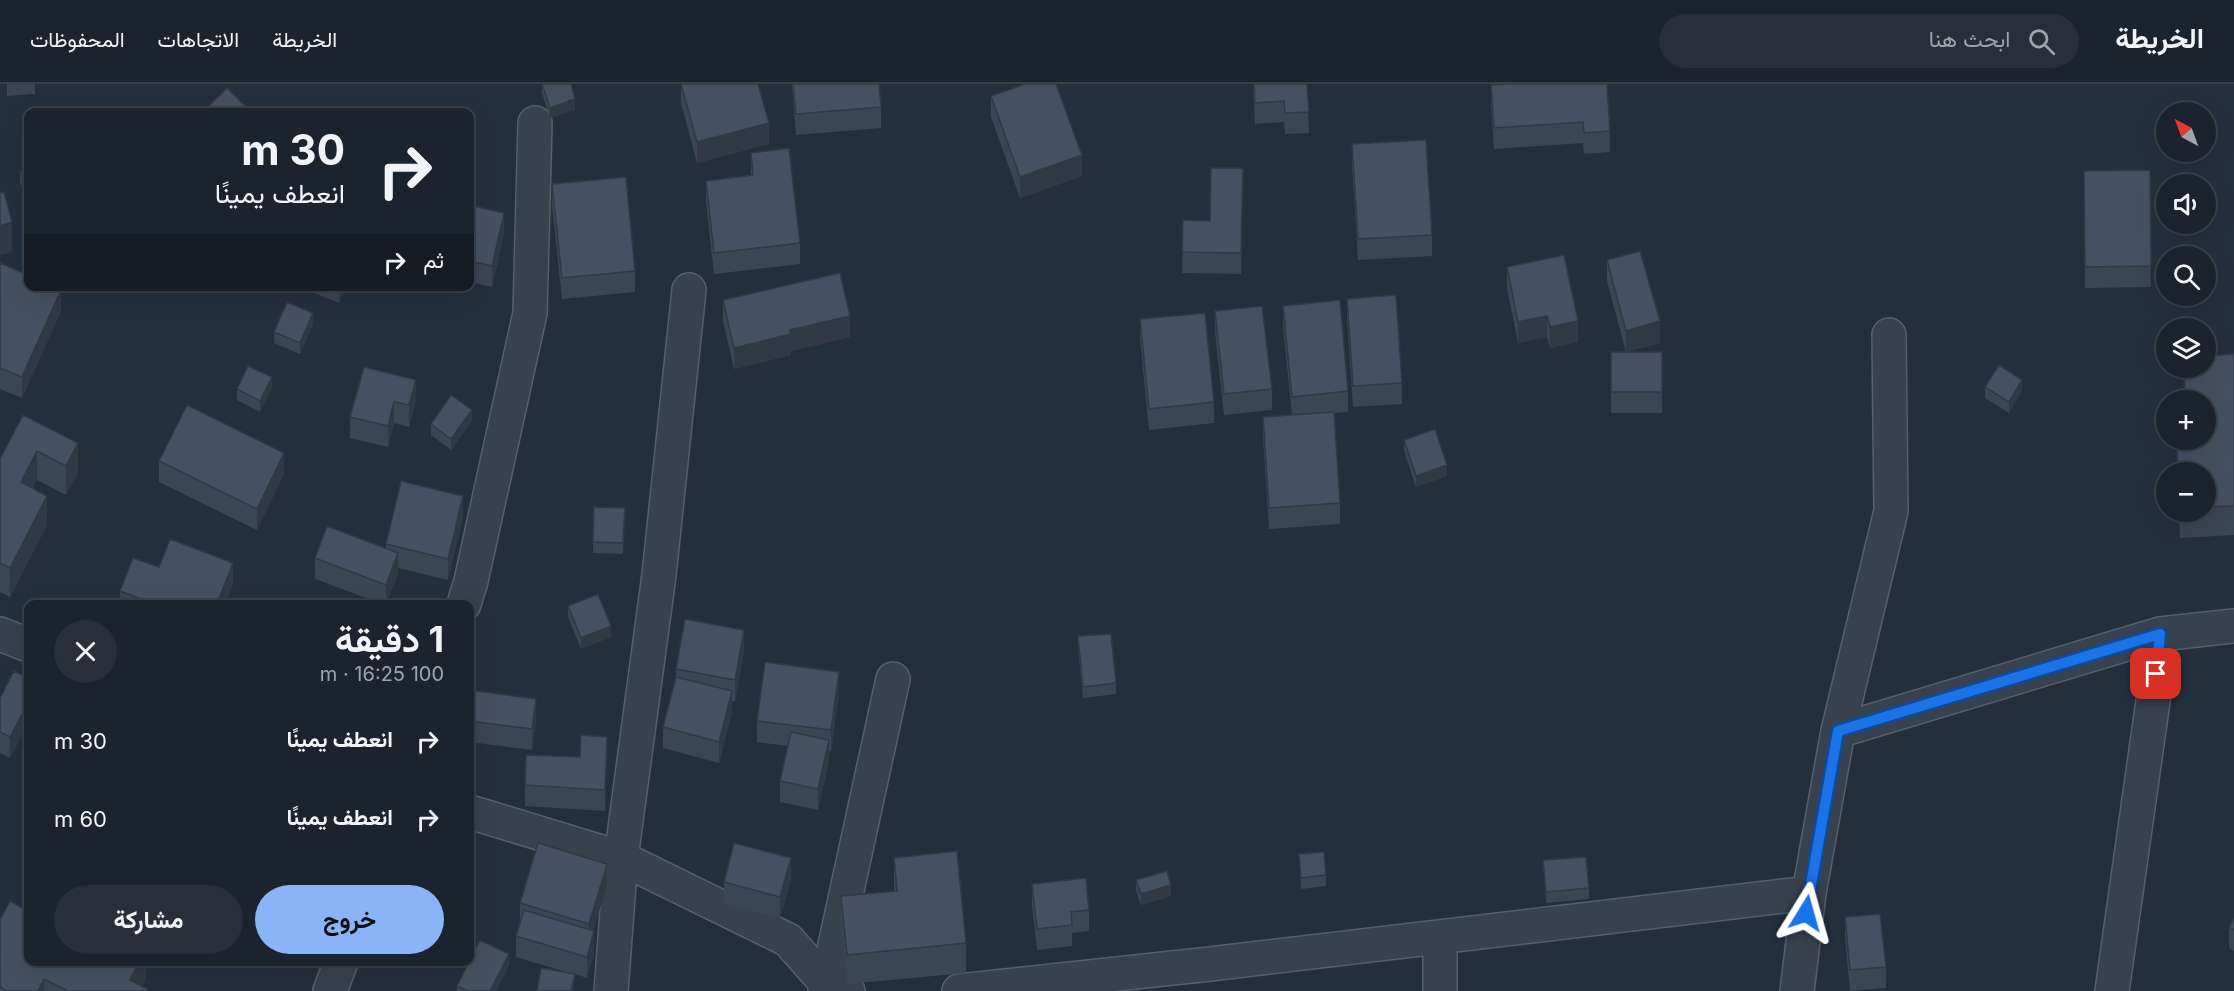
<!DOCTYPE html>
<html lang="ar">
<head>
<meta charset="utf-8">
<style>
  :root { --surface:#1b232e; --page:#282f3a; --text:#f1f3f6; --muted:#a0a4aa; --line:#39404a; --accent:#8ab4f8 }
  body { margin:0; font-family:Inter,Vazirmatn,sans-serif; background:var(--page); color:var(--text); direction:rtl; height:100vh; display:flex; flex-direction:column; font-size:22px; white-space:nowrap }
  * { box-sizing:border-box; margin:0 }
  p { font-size:20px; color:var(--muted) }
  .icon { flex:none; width:33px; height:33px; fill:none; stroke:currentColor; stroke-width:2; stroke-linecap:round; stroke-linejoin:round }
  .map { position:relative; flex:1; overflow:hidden; direction:ltr }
  .side { position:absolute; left:24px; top:516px; width:450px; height:366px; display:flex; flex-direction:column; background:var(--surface); border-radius:12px; box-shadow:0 6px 24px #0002,0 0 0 2px var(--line); direction:rtl }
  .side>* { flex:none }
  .top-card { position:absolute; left:24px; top:24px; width:450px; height:183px; border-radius:12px; box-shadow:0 6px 24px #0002,0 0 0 2px var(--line); direction:rtl; background:#1b232e; color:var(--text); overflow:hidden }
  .needle { width:39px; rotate:319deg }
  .buttons { position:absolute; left:2156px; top:18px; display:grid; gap:12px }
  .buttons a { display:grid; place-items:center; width:60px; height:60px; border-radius:50%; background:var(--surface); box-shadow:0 6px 24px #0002,0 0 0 2px var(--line); font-size:30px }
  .pin { position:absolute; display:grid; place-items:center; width:51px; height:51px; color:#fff; margin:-26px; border-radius:12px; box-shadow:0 3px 9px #0006 }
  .me { position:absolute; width:66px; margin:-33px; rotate:8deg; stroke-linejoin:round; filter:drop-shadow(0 0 4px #0008) }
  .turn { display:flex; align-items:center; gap:21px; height:126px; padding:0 30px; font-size:27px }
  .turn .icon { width:78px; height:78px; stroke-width:2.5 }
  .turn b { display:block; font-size:42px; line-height:51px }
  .then { display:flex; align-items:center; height:57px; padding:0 30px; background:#0003; gap:12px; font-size:22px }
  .round { display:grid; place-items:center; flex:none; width:63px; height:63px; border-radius:32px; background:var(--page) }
  .headline { display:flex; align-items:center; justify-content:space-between; height:102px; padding:0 30px }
  h1 { font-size:36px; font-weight:700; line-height:45px }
  .action { display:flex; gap:12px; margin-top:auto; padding:12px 30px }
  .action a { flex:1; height:69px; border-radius:36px; background:var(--accent); color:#111; font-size:24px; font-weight:700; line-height:69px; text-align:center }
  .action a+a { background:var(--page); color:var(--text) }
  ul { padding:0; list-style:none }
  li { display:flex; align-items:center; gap:18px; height:78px; padding:0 30px }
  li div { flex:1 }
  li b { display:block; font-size:22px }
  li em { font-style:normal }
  header { display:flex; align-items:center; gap:36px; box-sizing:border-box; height:84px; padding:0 30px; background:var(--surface); border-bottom:2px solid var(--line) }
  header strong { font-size:28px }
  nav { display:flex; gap:33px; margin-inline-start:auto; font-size:21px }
  .search { width:420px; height:54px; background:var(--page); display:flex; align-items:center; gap:15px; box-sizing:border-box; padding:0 21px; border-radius:33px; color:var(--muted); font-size:22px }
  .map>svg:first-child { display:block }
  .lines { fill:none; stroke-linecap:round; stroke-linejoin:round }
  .minor-casing { stroke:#565f6c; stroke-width:36 }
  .minor { stroke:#38414e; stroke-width:33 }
  .wall { fill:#3b4654 }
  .shaded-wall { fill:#303945 }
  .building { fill:#455162; stroke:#303945; stroke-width:1.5 }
  .route-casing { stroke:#114b97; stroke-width:15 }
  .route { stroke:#1a73e8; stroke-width:10 }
</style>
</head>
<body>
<header>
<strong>الخريطة</strong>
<div class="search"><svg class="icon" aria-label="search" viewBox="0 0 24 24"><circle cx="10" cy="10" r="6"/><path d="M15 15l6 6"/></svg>ابحث هنا</div>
<nav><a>الخريطة</a><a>الاتجاهات</a><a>المحفوظات</a></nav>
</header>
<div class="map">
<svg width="2234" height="907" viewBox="0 0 2234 907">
  <rect width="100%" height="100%" fill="#242f3e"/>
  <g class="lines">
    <defs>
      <path id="minor" d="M464,520L471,497L530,229L535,39
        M0,550L28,561
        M1838,647L2160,550L2234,542
        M470,728L621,774L788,856L827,900L848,907
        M330,907L341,878
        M611,907L621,774L659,491L689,206
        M825,907L893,595
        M959,907L1210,880L1809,809
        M1440,907V853
        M1797,907L1809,809L1838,647L1891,427L1889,251
        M2112,907L2154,610L2160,550"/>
    </defs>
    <use href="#minor" class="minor-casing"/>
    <use href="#minor" class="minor"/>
  </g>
  <path class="wall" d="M7,0H35V10L7,12Z
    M542,0H571L575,26L550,34L542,9Z
    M681,0H758L769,60L697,79L681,19Z
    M792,0H879L881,23V44L796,51Z
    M1253,0H1307L1309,49L1285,50L1284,38L1255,40Z
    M1491,1L1610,47V68L1584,70L1583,59L1494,65L1491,22Z
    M991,12L1082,92L1020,114L991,33Z
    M1352,60L1432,151V172L1358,176L1352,81Z
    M751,69L800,159V180L714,190L706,118V97L751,91Z
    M28,83V114L20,99V88Z
    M2150,86L2151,203L2085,204L2084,87Z
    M552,100L635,187V208L562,215L552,121Z
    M1243,105L1241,190L1182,189L1183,136L1210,137Z
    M470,121L504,150L492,203L470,198Z
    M1607,176L1660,259L1626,268L1607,197Z
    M0,179L61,227L22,314L0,305Z
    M1507,183L1578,258L1550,264L1547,253L1518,259L1507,204Z
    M297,202H346L339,219Z
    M1347,215L1402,299V320L1353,323L1347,236Z
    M723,216L850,253L791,267V271L734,285L723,237Z
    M1283,222L1348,307V328L1334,329L1340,419V440L1269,445L1263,354V333L1292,331L1283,243Z
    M1215,227L1272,305V326L1224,331L1215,248Z
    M1140,235L1214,318V339L1149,346L1140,256Z
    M313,240L300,270L274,259V248Z
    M1611,268H1662V329H1611Z
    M2234,270V451L2180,454L2179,428H2205V388H2177L2176,356H2205L2184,312L2183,284H2205Z
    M364,283L416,317L409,343L394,339L388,363L350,354V333Z
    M1985,303L2022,307L2009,329L1985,314Z
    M272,304L260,328L237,316V305Z
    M23,331L78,389L66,411L37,396L33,404L47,441L10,513L0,508V372L1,373Z
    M472,337L451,366L431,351V340Z
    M1404,356L1447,392L1416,403L1404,367Z
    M159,377L284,390L257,446L159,398Z
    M625,424L623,470L593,469V458Z
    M463,433L448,496L398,484V490L386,520H382L315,495V474L386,464V460Z
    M159,483L233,500L225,520H120V507Z
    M568,522L611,553L581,565L568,533Z
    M1078,552L1116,599V610L1083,614L1078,563Z
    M744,567L735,617H732V628L719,679L663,664V643L676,595V585Z
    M28,594V648L25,646L10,674L0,669V614Z
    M470,606L536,636L532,666L470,658Z
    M839,609L831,667H829V677L818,726L780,718V697L788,662L757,658V637Z
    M580,673L607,674L605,727L525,722V701Z
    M1299,770L1326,791V802L1301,805Z
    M894,774L966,859V889L847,900L841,841V812L894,807Z
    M1543,776L1589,804V815L1546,819Z
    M791,796L780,834L724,819V798Z
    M1136,796L1171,812L1141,821L1136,807Z
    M1032,800L1089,826V847L1072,849V862L1037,866L1032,821Z
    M607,801L593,846L594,868L587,894L575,890L573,907H537L573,890L516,873V852L520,839V819Z
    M1845,833L1886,883V904L1850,907L1845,854Z
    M2234,835V867L2229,864V843Z
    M0,836L28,878H146V894L142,902L147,907H0Z
    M509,881L496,907H457V902Z"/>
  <path class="shaded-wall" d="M575,15V26L550,34V24Z
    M769,39V60L697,79V58Z
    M1082,71V92L1020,114V93Z
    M504,129V150L492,203V182Z
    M12,138V168L0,171V142Z
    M339,202H346L339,219Z
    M61,206V227L22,314V293Z
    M313,229V240L300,270V259Z
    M850,232V253L791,267V271L734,285V264L789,246Z
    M1547,232V253L1518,259V238Z
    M1578,237V258L1550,264V243Z
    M1660,237V259L1626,268V247Z
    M272,293V304L260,328V317Z
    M416,296V317L409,343V321Z
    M2022,296V307L2009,329V318Z
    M394,318V339L388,363V342Z
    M472,326V337L451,366V355Z
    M78,359V389L66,411V382Z
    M37,367V396L21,428V398Z
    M284,369V390L257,446V425Z
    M1447,381V392L1416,403V392Z
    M47,412V441L10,513V484Z
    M463,412V433L448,496V475Z
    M398,469V490L386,520V501Z
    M233,479V500L225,520H217Z
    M611,542V553L581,565V554Z
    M744,546V567L735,617V596Z
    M839,588V609L831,667V646Z
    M732,607V628L719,679V658Z
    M536,615V636L532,666V645Z
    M25,625V646L10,674V653Z
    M607,653V674L605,727V706Z
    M829,656V677L818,726V705Z
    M791,774V796L780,834V813Z
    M607,780V801L589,861V840Z
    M1171,801V812L1141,821V810Z
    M594,847V868L587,894V873Z
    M509,870V881L496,907H490Z
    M139,878H146V894L139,907L130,896Z
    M575,890L573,907H571Z
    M44,895V907H38Z"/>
  <path class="building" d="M542,0H571L575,15L550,24Z
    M681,0H758L769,39L697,58Z
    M793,0H879L881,23L796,30Z
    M1025,0H1056L1082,71L1020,93L991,12Z
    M1254,0H1307L1309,28L1285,29L1284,17L1255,19Z
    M1510,0H1607L1610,47L1584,49L1583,38L1494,44L1491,1Z
    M227,4L251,28H203Z
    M1426,56L1432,151L1358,155L1352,60Z
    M789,64L800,159L714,169L706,97L753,91L751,69Z
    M28,83V103L20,88Z
    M1211,84H1243L1241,169L1182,168L1183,136L1210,137Z
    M2150,86L2151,182L2085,183L2084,87Z
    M626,93L635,187L562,194L552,100Z
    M4,108L12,138L0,142V109Z
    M470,121L504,129L492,182L470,177Z
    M1640,167L1660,237L1626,247L1607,176Z
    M1564,171L1578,237L1550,243L1547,232L1518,238L1507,183Z
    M0,179L28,191V202H54L61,206L22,293L0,284Z
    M840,189L850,232L789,246L791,250L734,264L723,216Z
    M1396,211L1402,299L1353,302L1347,215Z
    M1340,216L1348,307L1292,313L1283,222Z
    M287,218L313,229L300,259L274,248Z
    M1262,222L1272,305L1224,310L1215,227Z
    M1205,229L1214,318L1149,325L1140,235Z
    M1611,268H1662V308H1611Z
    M2234,270V422L2205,423V388H2178L2177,356H2205V316H2175V313L2185,312L2184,284H2205V272Z
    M1999,281L2022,296L2009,318L1985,303Z
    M248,282L272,293L260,317L237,305Z
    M364,283L416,296L409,321L394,318L388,342L350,333Z
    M451,311L472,326L451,355L431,340Z
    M187,321L284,369L257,425L159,377Z
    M1334,328L1340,419L1269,424L1263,333Z
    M23,331L78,359L66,382L37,367L21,398L47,412L10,484L0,479V372L1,373Z
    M1435,345L1447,381L1416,392L1404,356Z
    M401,397L463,412L448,475L386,460Z
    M594,423L625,424L623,459L593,458Z
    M327,442L398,469L386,501L315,474Z
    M170,455L233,479L217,520H154L120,507L133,474L159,483Z
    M598,510L611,542L581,554L568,522Z
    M685,535L744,546L735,596L676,585Z
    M1111,550L1116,599L1083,603L1078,552Z
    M765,578L839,588L831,646L757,637Z
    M14,587L28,594V627L25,625L10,653L0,648V614Z
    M676,593L732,607L719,658L663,643Z
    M470,606L536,615L532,645L470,637Z
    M791,648L829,656L818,705L780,697Z
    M581,651L607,653L605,706L525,701L526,671L580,673Z
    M538,759L607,780L589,840L520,819Z
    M734,759L791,774L780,813L724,798Z
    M957,767L966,859L847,871L841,812L897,807L894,774Z
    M1324,768L1326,791L1301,794L1299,770Z
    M1586,773L1589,804L1546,808L1543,776Z
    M1167,787L1171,801L1141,810L1136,796Z
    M1086,794L1089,826L1071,828L1072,841L1037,845L1032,800Z
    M10,817L28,827V878H139L130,896L147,905L146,907H68L44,895L38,907H7L0,903V836Z
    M524,826L594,847L587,873L516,852Z
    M1880,830L1886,883L1850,886L1845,833Z
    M2234,835V846L2229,843Z
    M480,856L509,870L490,907H468L457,902Z
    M541,884L575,890L571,907H537Z"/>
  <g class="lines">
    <defs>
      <path id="route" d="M1806,829L1838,647L2160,550L2156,590"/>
    </defs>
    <use href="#route" class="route-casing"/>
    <use href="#route" class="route"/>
  </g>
</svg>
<div class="buttons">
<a><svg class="needle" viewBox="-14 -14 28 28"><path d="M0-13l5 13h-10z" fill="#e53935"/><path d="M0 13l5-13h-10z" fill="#a0a4aa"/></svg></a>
<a><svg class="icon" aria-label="sound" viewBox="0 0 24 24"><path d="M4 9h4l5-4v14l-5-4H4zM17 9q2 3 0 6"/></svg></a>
<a><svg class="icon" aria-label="search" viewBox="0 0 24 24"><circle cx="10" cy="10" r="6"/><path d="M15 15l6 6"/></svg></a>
<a><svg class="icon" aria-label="layers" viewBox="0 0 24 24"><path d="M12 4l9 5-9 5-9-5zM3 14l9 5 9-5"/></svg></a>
<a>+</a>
<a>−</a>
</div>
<div class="pin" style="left:2156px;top:590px;background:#d93025"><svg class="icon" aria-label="arrive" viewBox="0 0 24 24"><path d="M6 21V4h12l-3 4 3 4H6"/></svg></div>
<svg class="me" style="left:1806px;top:829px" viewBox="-20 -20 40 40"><path d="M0-17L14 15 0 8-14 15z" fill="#1a73e8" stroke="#fff" stroke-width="4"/></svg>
<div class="top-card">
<div class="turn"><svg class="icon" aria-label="right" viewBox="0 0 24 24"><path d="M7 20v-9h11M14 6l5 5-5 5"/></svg><div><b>30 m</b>انعطف يمينًا</div></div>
<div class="then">ثم<svg class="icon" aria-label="right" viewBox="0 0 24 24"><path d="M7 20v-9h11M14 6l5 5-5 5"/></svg></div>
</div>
<section class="side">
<div class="headline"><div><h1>1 دقيقة</h1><p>100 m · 16:25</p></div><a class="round"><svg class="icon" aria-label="close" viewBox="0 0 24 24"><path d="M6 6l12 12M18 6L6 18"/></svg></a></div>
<ul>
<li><svg class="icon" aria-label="right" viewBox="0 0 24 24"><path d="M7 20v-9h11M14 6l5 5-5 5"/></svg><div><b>انعطف يمينًا</b></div><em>30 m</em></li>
<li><svg class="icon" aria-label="right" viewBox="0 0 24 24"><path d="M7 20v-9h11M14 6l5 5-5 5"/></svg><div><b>انعطف يمينًا</b></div><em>60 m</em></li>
</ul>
<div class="action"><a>خروج</a><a>مشاركة</a></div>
</section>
</div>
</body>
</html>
